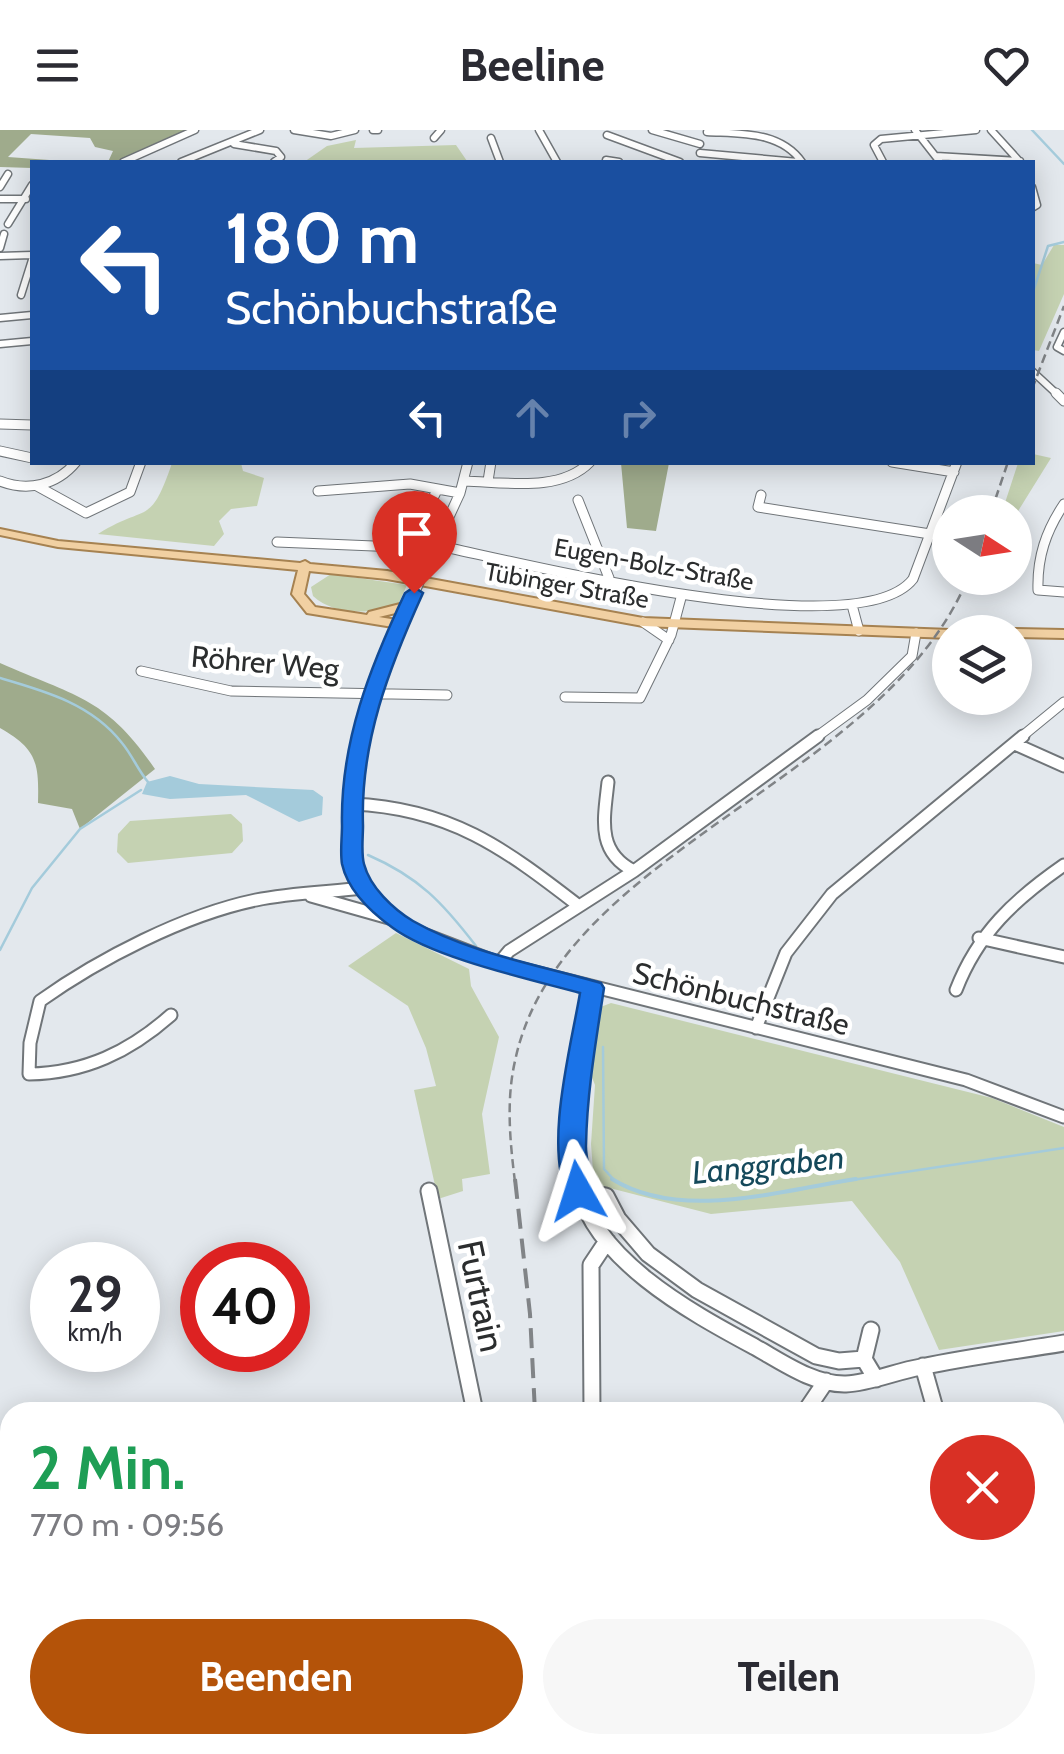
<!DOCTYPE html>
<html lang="de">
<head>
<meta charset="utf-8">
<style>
  :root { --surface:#fff; --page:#f7f7f7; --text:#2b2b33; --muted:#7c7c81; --accent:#b45309 }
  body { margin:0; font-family:Cabin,sans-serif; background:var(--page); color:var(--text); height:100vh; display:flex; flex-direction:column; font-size:38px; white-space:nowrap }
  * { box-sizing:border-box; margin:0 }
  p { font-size:32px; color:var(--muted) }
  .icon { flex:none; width:55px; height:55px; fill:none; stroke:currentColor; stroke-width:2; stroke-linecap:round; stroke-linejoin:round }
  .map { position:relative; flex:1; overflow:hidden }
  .side { position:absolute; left:0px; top:1272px; width:1065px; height:352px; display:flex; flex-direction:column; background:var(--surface); border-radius:30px 30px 0 0; box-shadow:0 5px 25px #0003 }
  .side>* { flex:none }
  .banner { position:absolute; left:30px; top:30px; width:1005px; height:305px; border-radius:0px; box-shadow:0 5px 25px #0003; background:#1a4fa0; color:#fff; overflow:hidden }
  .needle { width:65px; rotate:102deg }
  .buttons { position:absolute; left:932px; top:365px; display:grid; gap:20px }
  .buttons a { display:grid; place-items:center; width:100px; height:100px; border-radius:50%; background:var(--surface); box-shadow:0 5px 25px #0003; font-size:50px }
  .speed { position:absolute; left:30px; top:1112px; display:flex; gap:20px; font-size:50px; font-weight:700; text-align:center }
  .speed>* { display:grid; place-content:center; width:130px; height:130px; border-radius:50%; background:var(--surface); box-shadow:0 5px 25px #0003; line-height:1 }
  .speed small { font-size:25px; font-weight:400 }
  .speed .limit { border:15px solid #d22; background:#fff; color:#111 }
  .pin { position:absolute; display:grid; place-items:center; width:85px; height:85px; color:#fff; margin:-102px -42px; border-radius:50% 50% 50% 0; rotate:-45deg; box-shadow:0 0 10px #0007 }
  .pin .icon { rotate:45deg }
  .me { position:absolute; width:110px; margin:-55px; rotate:354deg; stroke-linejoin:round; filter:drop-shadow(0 0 8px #0008) }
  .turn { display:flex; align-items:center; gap:35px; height:210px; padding:0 30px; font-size:45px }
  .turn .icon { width:130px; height:130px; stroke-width:2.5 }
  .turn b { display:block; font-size:70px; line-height:85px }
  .lanes { display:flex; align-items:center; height:95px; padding:0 30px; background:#0003; justify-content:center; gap:50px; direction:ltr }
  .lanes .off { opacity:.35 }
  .round { display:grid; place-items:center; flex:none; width:105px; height:105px; border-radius:52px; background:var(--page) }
  .summary { display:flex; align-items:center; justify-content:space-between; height:170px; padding:0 30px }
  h1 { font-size:60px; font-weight:800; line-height:75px; color:#1e9e55 }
  .action { display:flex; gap:20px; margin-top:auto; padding:20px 30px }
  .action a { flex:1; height:115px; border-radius:60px; background:var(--accent); color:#fff; font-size:40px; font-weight:800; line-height:115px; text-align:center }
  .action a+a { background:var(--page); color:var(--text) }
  header { display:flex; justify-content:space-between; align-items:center; height:130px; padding:0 30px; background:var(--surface); font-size:45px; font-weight:800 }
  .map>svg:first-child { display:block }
  .green { fill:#c5d2b2 }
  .forest { fill:#9fab8c }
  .water { fill:#a4cbdb }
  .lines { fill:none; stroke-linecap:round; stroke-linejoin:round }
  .stream-far1 { stroke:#a4cbdb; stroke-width:2.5 }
  .stream { stroke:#a4cbdb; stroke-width:4 }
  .minor-far3-casing { stroke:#707579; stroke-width:9 }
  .minor-far2-casing { stroke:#707579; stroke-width:11 }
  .minor-far1-casing { stroke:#707579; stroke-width:15 }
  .minor-casing { stroke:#707579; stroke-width:19 }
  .major-casing { stroke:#a68251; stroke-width:4 }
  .minor-far3 { stroke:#fff; stroke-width:6 }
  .minor-far2 { stroke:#fff; stroke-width:9 }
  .minor-far1 { stroke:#fff; stroke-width:11 }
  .minor { stroke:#fff; stroke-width:15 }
  .major { fill:#f1d0a2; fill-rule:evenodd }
  .rail-far1 { stroke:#818487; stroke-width:2.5; stroke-dasharray:9 5; stroke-linecap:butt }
  .rail { stroke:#818487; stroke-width:4; stroke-dasharray:20 10; stroke-linecap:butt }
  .minor-bridge-casing { stroke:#707579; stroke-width:11; stroke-linecap:butt }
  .minor-bridge { stroke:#fff; stroke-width:9 }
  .route { fill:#1a73e8; stroke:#114b97; stroke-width:2.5 }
  .labels { text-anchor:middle; stroke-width:9; stroke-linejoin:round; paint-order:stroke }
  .far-street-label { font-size:25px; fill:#2b2d2e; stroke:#fff }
  .street-label { font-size:30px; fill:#2b2d2e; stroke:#fff }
  .water-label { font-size:32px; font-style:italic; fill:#15495b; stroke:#fff }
  .near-street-label { font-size:35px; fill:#2b2d2e; stroke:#fff }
</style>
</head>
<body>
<header><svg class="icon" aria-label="menu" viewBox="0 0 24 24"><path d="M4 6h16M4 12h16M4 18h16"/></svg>Beeline<svg class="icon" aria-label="heart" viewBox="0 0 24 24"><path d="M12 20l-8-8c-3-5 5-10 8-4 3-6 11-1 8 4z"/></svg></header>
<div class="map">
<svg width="1064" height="1624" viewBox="0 0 1064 1624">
  <rect width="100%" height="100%" fill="#e3e8ed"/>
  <path class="green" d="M356,10L354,18L456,15L467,31L480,32H304L327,16Z
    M1054,115H1064V164L1039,221L1033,220V133L1042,135Z
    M1033,324L1051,328L1015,386V382H1002L1018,333L1032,332Z
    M172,333H241L243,341L264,348L257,376L231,379L219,391L224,404L214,416L98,404C147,373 150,398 172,333Z
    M331,444L407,455L398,475C370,484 335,486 313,466L311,457Z
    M231,684L242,694L243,711L232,723L128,733L117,722L118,704L130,691Z
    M396,803L469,839L471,856L499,907L482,984L490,1044L462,1049L463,1061L438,1069L414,960L436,956L426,918L408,876L348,836Z
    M611,873L992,968L1064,997V1201L939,1220L900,1132L852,1071L711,1084L594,1054L591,1014L595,955L589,940L595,885L598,878Z"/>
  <path class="forest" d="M0,0H195L123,32H108L113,21L95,17L90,8L31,4L8,27L77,32H32V38L0,37Z
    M621,333H669L656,401L627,398Z
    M0,533C76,567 105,566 155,639L80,699L72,679L38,673C39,633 37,619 0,598Z"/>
  <path class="water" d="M170,646L199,654L313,660L323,667L322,685L299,692L246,665L170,669L142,664L147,652Z"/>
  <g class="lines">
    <path class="stream-far1" d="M1032,0L1064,34
      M1032,165L1048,116L1064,112
      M0,548C45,561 92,574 122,613C132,625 138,640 148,652
      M368,725C419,747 443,773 476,816
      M0,820L32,758L80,699L141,660
      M603,917L604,1039L616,1052
      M839,1052L1064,1018"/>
    <path class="stream" d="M612,1049C681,1092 782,1060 856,1049"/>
    <defs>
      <path id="minor-far3" d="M294,0L331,6L355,0
        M373,0H378
        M539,0L557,32
        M652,0L700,14
        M915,0L940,32
        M991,0L1020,32
        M707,2C741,4 780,1 802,32
        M607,5L680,32
        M434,8L441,0
        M491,8L500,32
        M234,14L276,21L281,27L274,32
        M700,23L798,32
        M936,26L1020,31
        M606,30L619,32
        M123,32L195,0
        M181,32L260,0
        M883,32L874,15L881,9L976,0
        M0,57L8,44
        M1032,57L1037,75L1032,78
        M0,69H26
        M8,94L32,55
        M0,118L4,104
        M0,126L32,125
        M21,165L32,130
        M0,188L32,185
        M1064,202L1057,217L1064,221
        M0,214L32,211
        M1032,241L1059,266"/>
      <path id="minor-far2" d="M1056,263L1064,271
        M0,294L32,295
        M0,321L32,328
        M892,332L954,342
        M0,351C28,362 57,355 76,332
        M465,351C504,352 560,363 590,332
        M488,351L491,332
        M37,356L86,383L130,362L141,332
        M318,361L410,354L460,363
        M761,365L758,377L930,404
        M578,370L609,448
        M1064,374C1046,401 1037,427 1038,460L1064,462
        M277,412L398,417L414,408L437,360
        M435,415C519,432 859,519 913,449L957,332
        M424,441L460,363L468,332
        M852,475L859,501
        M643,492L669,510
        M141,541L231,561L447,565
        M565,567L640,568L671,505L682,464
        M362,608L382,540L417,457
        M815,608L867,570L912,526L916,503
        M1020,608L1064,572"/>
      <path id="minor-far1" d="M362,606L351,686L353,734L360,752L377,775L408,798L499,833L966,950L1064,987
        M1015,614L1064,636
        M608,652C604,689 596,722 634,741
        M352,674C450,678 504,718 579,776
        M311,766L389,788
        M979,808L1064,827
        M499,833L509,821L634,741L818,606
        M956,860C978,803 1015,769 1064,735
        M171,885C129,922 85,943 29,944L30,913L40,871C99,829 184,785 256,770C290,763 328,762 363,758
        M756,898L786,823L832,764L1023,606
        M578,1052C568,986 582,922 593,858"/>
      <path id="minor" d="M577,1049C589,1128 692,1183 755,1217C782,1232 814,1255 846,1254C870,1253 897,1241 921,1237C968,1227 1016,1221 1064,1213
        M429,1061L475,1282
        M579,1061L606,1066L618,1089L648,1124L697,1160L816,1226L839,1231L864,1229L876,1249
        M864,1229L871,1200
        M923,1236L936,1282
        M592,1282L591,1135L607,1111
        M805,1282L826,1251
        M469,1624L471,1615
        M575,1624L578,1615
        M652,1624L656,1615
        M799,1624L802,1615"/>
      <path id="major" d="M0,399L58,411L300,433L305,431L310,434L387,441L643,488L950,500L955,502H950V508L643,496L387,449L309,441L304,464L315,477L367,485L369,482L408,472L412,473V479L379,487L403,491L405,494L399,498L307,483L292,464L298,440L58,417L0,405Z
        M1015,499L1064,500V508L1015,507V502H1009Z
        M1064,1424V1458L1062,1462L1055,1465V1430L1057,1426Z
        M978,1615H1000L996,1624H974Z"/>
    </defs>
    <use href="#minor-far3" class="minor-far3-casing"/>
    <use href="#minor-far2" class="minor-far2-casing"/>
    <use href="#minor-far1" class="minor-far1-casing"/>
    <use href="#minor" class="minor-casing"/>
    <use href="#major" class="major-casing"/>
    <use href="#minor-far3" class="minor-far3"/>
    <use href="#minor-far2" class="minor-far2"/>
    <use href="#minor-far1" class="minor-far1"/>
    <use href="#minor" class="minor"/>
    <use href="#major" class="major"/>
    <path class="rail-far1" d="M1032,259L1064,176
      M991,382L1008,332
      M515,1052C510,1012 506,970 515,931C559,720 883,652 968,448"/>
    <path class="rail" d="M515,1049L530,1184L535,1282
      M491,1624L493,1615"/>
    <defs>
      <path id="minor-bridge" d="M417,457L424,441"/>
    </defs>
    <use href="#minor-bridge" class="minor-bridge-casing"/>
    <use href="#minor-bridge" class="minor-bridge"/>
  </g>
  <path class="route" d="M414,457L423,463C389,538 360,612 363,696C363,708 361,723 364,734C370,757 393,779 413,791C469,823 539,835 601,853L604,858C596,911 587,962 586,1015C585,1032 596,1053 588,1068H569C543,1019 571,917 580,863C529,849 434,828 393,798C372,783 348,761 342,734C340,722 342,708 342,696C340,612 370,537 405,463Z"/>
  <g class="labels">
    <g class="far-street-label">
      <text transform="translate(654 434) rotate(10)" y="9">Eugen-Bolz-Straße</text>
      <text transform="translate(567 455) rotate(10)" y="9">Tübinger Straße</text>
    </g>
    <g class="street-label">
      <text transform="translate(265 533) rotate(5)" y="10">Röhrer Weg</text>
      <text transform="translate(741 869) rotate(14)" y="10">Schönbuchstraße</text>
    </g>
    <g class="water-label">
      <text transform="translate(768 1035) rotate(-6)" y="11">Langgraben</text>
    </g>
    <g class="near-street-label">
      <text transform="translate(481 1166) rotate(78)" y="12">Furtrain</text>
    </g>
  </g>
</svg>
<div class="buttons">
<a><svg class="needle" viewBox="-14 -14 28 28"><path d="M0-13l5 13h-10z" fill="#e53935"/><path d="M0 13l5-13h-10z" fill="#7c7c81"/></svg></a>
<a><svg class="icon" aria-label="layers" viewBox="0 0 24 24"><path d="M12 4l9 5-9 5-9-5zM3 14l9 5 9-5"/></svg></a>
</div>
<div class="speed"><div>29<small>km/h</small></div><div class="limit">40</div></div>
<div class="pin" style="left:414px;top:463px;background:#d93025"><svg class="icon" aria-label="arrive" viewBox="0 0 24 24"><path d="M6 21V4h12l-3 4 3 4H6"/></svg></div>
<svg class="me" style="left:578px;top:1061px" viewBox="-20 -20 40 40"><path d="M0-17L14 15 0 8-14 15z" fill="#1a73e8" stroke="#fff" stroke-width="4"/></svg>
<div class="banner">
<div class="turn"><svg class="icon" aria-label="left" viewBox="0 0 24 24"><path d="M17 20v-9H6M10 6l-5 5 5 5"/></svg><div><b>180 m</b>Schönbuchstraße</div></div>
<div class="lanes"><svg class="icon" aria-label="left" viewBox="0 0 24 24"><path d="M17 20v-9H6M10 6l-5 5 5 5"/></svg><svg class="icon off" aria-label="ahead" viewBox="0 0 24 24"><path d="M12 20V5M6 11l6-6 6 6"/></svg><svg class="icon off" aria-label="right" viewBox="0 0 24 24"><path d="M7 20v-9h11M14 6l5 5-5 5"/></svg></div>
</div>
<section class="side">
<div class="summary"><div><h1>2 Min.</h1><p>770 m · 09:56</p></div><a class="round" style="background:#d93025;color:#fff"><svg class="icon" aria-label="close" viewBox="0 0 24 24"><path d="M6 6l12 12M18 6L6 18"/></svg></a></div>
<div class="action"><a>Beenden</a><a>Teilen</a></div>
</section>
</div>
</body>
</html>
